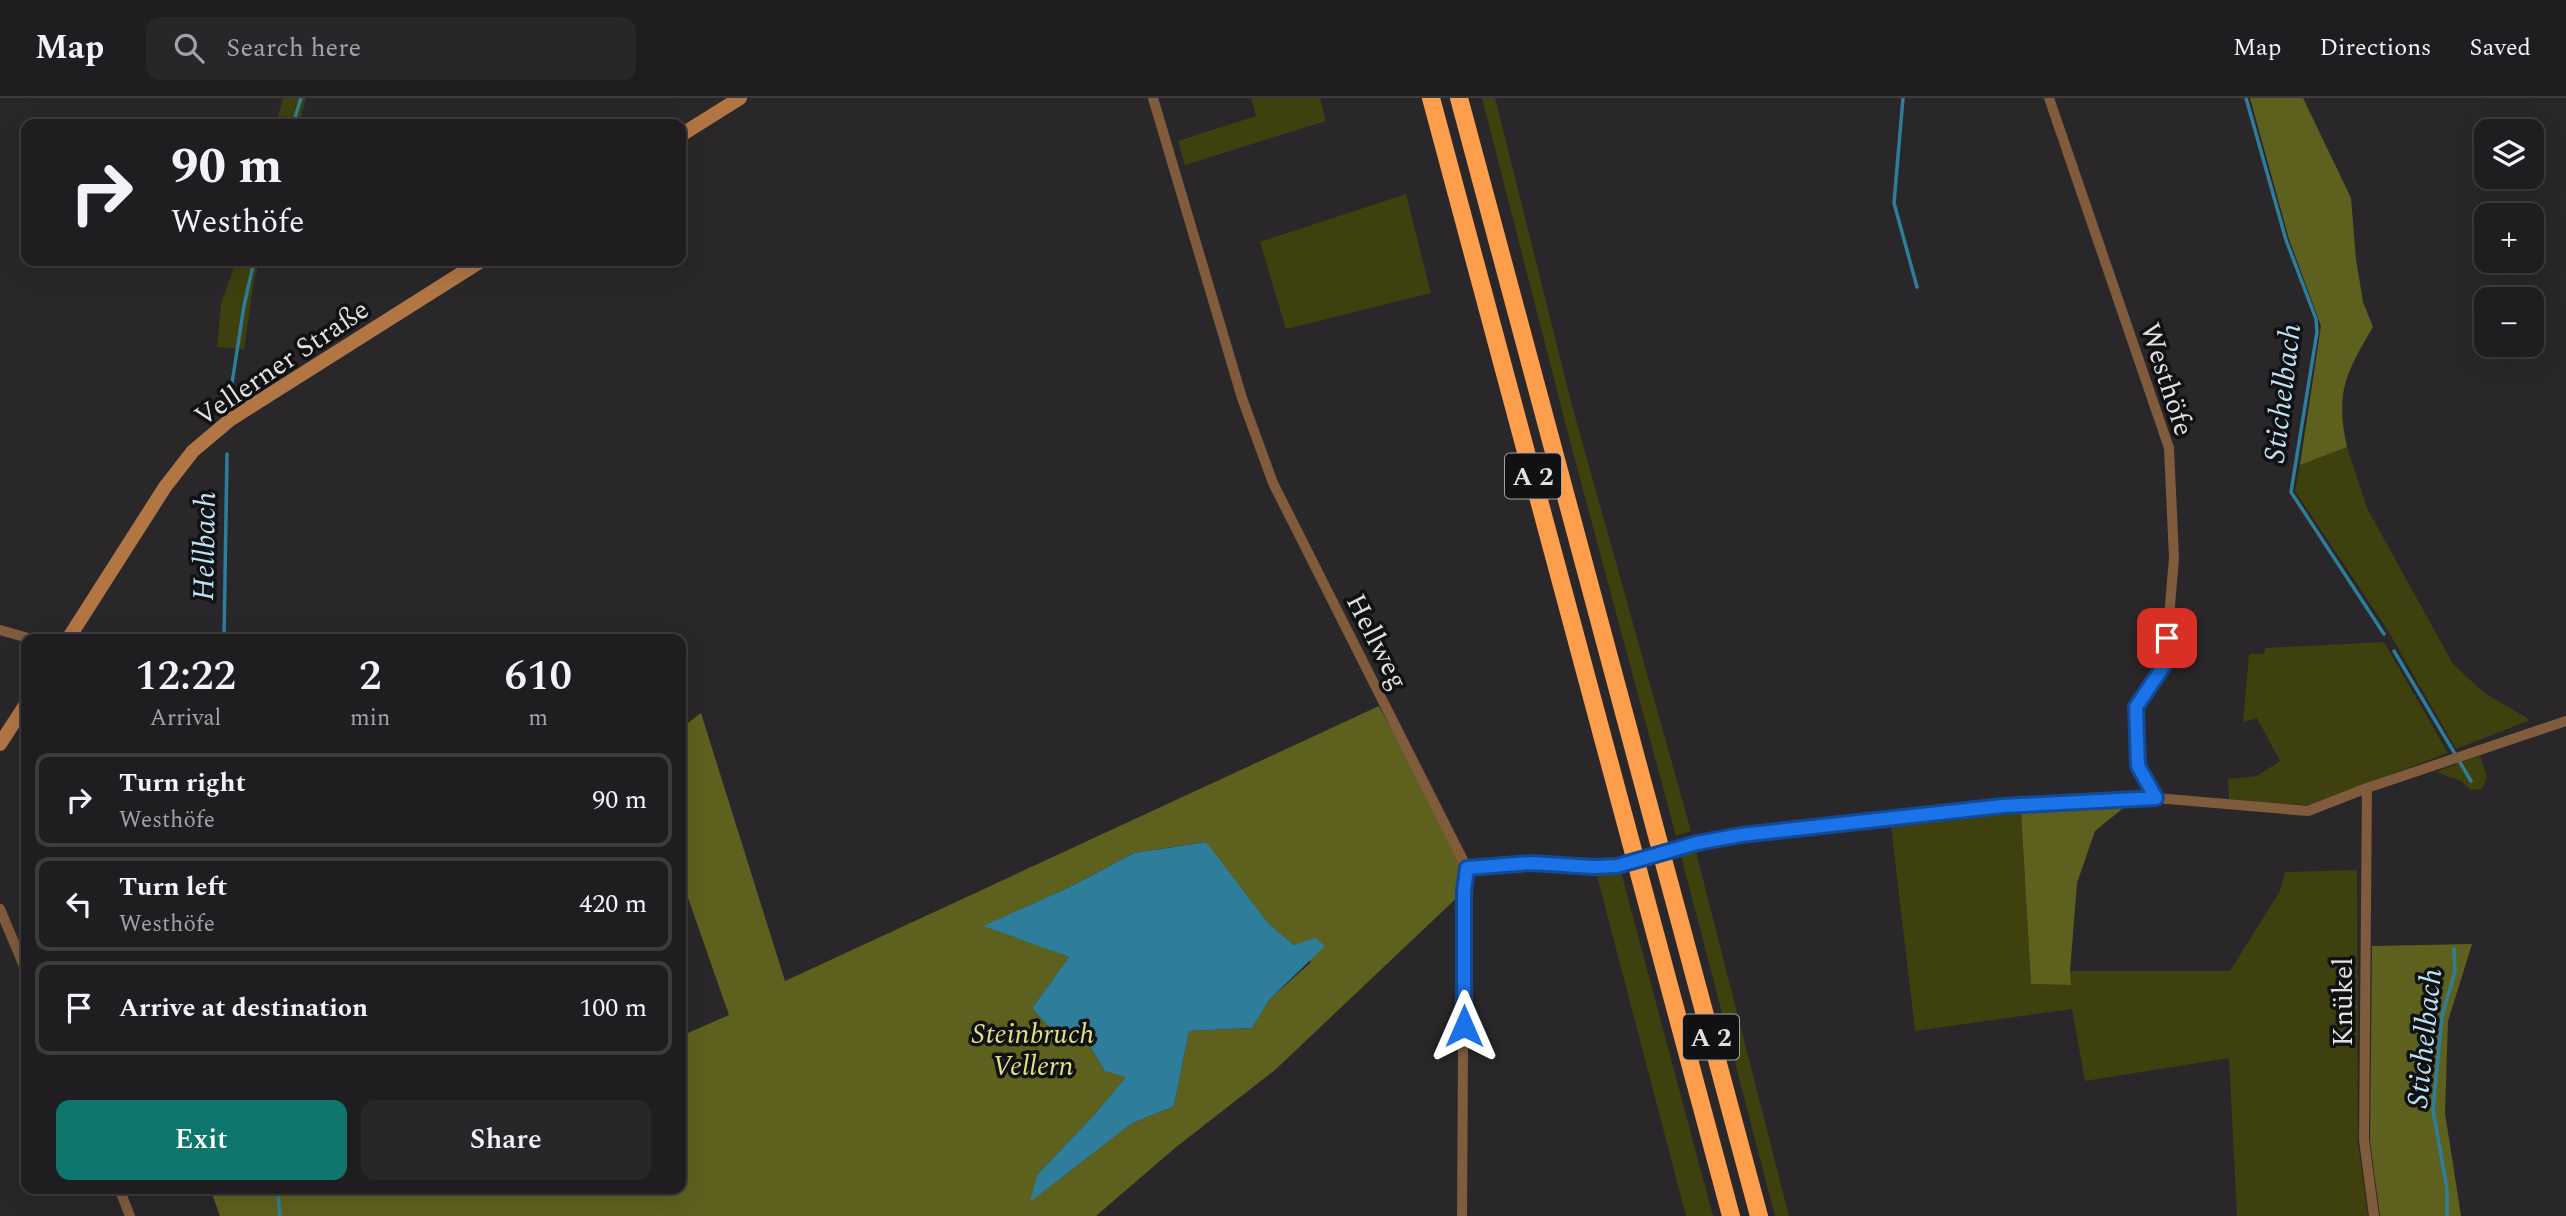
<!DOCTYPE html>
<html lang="en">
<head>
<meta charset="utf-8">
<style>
  :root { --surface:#1f1d20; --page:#272629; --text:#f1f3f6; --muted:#a1a2a5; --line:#3c3b3e; --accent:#0f766e }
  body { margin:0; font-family:Spectral,serif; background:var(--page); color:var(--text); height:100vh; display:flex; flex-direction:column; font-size:26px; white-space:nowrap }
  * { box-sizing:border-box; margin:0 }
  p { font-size:23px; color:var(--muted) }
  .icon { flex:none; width:38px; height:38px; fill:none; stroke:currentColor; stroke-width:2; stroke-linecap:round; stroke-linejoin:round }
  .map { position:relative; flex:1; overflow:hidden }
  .side { position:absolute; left:21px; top:536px; width:665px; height:560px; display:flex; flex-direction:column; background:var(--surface); border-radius:14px; box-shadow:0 7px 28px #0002,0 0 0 2px var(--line) }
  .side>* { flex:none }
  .banner { position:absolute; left:21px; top:21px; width:665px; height:147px; border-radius:14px; box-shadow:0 7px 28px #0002,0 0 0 2px var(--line); background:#1f1d20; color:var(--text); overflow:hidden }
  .buttons { position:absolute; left:2474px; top:21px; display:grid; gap:14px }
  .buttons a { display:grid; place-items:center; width:70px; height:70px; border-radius:14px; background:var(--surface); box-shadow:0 7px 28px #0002,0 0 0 2px var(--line); font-size:35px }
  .pin { position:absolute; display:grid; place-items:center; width:60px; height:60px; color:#fff; margin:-30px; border-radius:14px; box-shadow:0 4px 10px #0006 }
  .me { position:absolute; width:77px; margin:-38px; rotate:0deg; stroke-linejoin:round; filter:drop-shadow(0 0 5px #0008) }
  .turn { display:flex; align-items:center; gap:24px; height:147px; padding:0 35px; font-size:32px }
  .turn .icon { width:91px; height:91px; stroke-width:2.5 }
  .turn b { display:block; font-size:49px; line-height:60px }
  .eta { display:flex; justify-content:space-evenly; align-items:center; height:119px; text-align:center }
  .eta b { font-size:42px; font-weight:600; line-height:49px }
  .cta { display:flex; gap:14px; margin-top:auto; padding:14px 35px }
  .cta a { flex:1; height:80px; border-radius:14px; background:var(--accent); color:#fff; font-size:28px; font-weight:600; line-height:80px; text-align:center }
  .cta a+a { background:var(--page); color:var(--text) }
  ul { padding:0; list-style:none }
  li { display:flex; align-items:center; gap:21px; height:94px; margin:0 14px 10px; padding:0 21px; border:4px solid var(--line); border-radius:14px }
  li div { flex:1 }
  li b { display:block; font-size:26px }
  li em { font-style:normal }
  header { display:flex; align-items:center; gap:42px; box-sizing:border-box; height:98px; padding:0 35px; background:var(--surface); border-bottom:2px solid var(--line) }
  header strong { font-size:33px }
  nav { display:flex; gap:38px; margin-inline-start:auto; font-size:24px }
  .search { width:490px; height:63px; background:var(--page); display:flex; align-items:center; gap:18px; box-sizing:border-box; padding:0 24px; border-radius:14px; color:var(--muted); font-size:26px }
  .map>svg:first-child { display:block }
  .green { fill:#3e400e }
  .forest { fill:#5e611e; fill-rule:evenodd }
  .water { fill:#2e7d9a }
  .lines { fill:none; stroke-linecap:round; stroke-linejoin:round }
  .stream { stroke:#2e7d9a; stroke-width:3.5 }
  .minor { stroke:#805b3c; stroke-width:10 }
  .secondary { stroke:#b27644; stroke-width:14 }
  .motorway { stroke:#fc9e4b; stroke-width:18 }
  .motorway-bridge { stroke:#fc9e4b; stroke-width:18 }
  .route-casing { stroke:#114b97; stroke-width:18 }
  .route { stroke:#1a73e8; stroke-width:12 }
  .labels { text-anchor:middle; stroke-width:7; stroke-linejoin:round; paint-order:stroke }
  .shield { fill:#111012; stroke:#a3a2a4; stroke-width:2 }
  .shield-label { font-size:26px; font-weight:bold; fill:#e1e0e2 }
  .street-label { font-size:28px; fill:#e1e0e2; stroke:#111012 }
  .park-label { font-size:28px; font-style:italic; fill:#dde385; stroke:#111012 }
  .water-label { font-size:30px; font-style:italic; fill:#bce3f4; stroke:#111012 }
</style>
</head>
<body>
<header>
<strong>Map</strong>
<div class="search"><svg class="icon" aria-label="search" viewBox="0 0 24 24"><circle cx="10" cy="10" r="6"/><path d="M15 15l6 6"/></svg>Search here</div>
<nav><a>Map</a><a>Directions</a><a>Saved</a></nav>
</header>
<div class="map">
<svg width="2566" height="1118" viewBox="0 0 2566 1118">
  <rect width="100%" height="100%" fill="#29272a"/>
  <path class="green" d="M283,0H306L299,26H276Z
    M1251,0H1320L1326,23L1185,67L1178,43L1256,18Z
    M1482,0H1495L1570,300L1691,733L1676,738L1572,351Z
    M1406,96L1431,195L1286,231L1260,144Z
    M236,163H260L254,182L244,251L217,249L221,206Z
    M2347,349L2367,410L2453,566L2483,594L2530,622L2456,651L2387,531L2295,393L2300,367Z
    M2384,544L2448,655L2309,707L2229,704L2228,681L2257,678L2280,663L2257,620L2243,624L2249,556H2264L2265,550Z
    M2480,657L2487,679L2482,691L2471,692L2461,683L2436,674Z
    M2021,713L2031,886L2070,887V873H2230L2280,793L2285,774L2357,772L2358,1044L2368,1118H2237L2229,960L2085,983L2072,911L1915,933L1891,728Z
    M1696,754L1789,1118H1775L1681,758Z
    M1621,774L1713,1118H1686L1597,778Z"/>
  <path class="forest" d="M2250,0H2303L2351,100L2356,161L2363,204L2373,229C2346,275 2335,294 2347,349L2300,367L2321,228L2289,141Z
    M1379,608L1467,770L1464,793L1275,972L1175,1050L1096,1118H220L210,1090H681V938L729,917L681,780V630L701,615L785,883ZM1205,744L1268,825L1294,847L1315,841L1310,865L1270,901L1252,930L1189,933L1174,1008L1131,1026L1031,1103L1037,1077L1095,1016L1127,978L1105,973L1086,942L1050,930L1032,910L1069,859L984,828L1074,787L1134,755Z
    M2127,707L2095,733L2077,785L2070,873L2071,887L2031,886L2021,713Z
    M2472,846L2448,923L2445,1015L2461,1118H2380L2370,1043L2372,848Z"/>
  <path class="water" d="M1206,744L1268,825L1294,847L1315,840L1325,848L1270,901L1252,930L1189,933L1174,1008L1131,1026L1030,1104L1037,1077L1095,1016L1126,979L1105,973L1086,942L1050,930L1032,910L1069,859L983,828L1074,787L1134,755Z"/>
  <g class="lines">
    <path class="stream" d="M1903,0L1894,105L1917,189
      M2246,0L2286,142L2316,221L2317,234L2291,394L2384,536
      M293,26L301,0
      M228,311L244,208L254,163
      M224,541L227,356
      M2394,553L2471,683
      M278,1097L280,1118
      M2447,1118V1091L2433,1012L2442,918L2455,873L2454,851"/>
    <path class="minor" d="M1153,0L1242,300L1273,385L1467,770L1464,793L1462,1118
      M2049,0L2169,350L2174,460L2165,566L2136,609L2138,668L2156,700
      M0,532L32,541
      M2367,690L2364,1042L2374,1118
      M1467,770L1531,765L1593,769L1617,768L1697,745L1741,737L2003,708L2156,700L2308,713L2367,690L2566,623
      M0,811L26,873
      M119,1090L130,1118"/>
    <path class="secondary" d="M681,37L740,0
      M68,541L165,389L193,353L231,321L481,163
      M0,646L26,606"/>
    <path class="motorway" d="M1431,0L1634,756
      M1459,0L1660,749
      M1663,761L1759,1118
      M1637,768L1731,1118"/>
    <path class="motorway-bridge" d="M1660,749L1663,761
      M1634,756L1637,768"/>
  </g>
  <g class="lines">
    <defs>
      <path id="route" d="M1464,928V793L1467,770L1531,765L1593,769L1617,768L1697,745L1741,737L2003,708L2156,700L2138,668L2136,609L2165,566L2167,540"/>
    </defs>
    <use href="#route" class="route-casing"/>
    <use href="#route" class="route"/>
  </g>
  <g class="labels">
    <g class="shield">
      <rect x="1505" y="355.5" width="56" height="45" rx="5"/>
      <rect x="1683" y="916.5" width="56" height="45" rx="5"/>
    </g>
    <g class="shield-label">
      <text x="1533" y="387">A 2</text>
      <text x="1711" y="948">A 2</text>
    </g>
    <g class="street-label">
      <text transform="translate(281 264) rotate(-34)" y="10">Vellerner Straße</text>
      <text transform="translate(2168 281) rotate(72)" y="10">Westhöfe</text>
      <text transform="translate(1378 543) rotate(63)" y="10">Hellweg</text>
      <text transform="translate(2342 904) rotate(-90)" y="10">Knükel</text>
    </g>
    <g class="park-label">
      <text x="1033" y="945">Steinbruch<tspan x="1033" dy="32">Vellern</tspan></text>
    </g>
    <g class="water-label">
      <text transform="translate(2282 295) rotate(-83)" y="10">Stichelbach</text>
      <text transform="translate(204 448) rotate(-89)" y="10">Hellbach</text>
      <text transform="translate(2424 940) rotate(-84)" y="10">Stichelbach</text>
    </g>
  </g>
</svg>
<div class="buttons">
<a><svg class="icon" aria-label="layers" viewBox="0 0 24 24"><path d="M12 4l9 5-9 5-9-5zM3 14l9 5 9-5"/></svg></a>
<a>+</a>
<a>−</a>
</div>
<div class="pin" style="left:2167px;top:540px;background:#d93025"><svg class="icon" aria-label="arrive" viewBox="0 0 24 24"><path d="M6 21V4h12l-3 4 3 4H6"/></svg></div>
<svg class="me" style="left:1464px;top:928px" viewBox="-20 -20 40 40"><path d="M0-17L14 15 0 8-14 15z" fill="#1a73e8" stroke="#fff" stroke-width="4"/></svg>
<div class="banner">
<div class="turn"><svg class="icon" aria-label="right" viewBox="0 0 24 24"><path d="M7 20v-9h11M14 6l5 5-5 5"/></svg><div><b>90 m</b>Westhöfe</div></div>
</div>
<section class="side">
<div class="eta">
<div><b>12:22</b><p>Arrival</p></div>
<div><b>2</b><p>min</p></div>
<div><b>610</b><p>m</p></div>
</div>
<ul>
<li><svg class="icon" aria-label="right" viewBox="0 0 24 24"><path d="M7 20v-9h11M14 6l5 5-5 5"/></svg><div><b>Turn right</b><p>Westhöfe</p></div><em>90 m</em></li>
<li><svg class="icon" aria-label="left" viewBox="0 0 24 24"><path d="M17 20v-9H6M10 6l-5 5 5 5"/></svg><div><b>Turn left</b><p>Westhöfe</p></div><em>420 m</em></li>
<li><svg class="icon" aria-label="arrive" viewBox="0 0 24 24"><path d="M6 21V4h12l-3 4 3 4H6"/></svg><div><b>Arrive at destination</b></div><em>100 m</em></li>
</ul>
<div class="cta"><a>Exit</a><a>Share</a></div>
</section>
</div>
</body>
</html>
